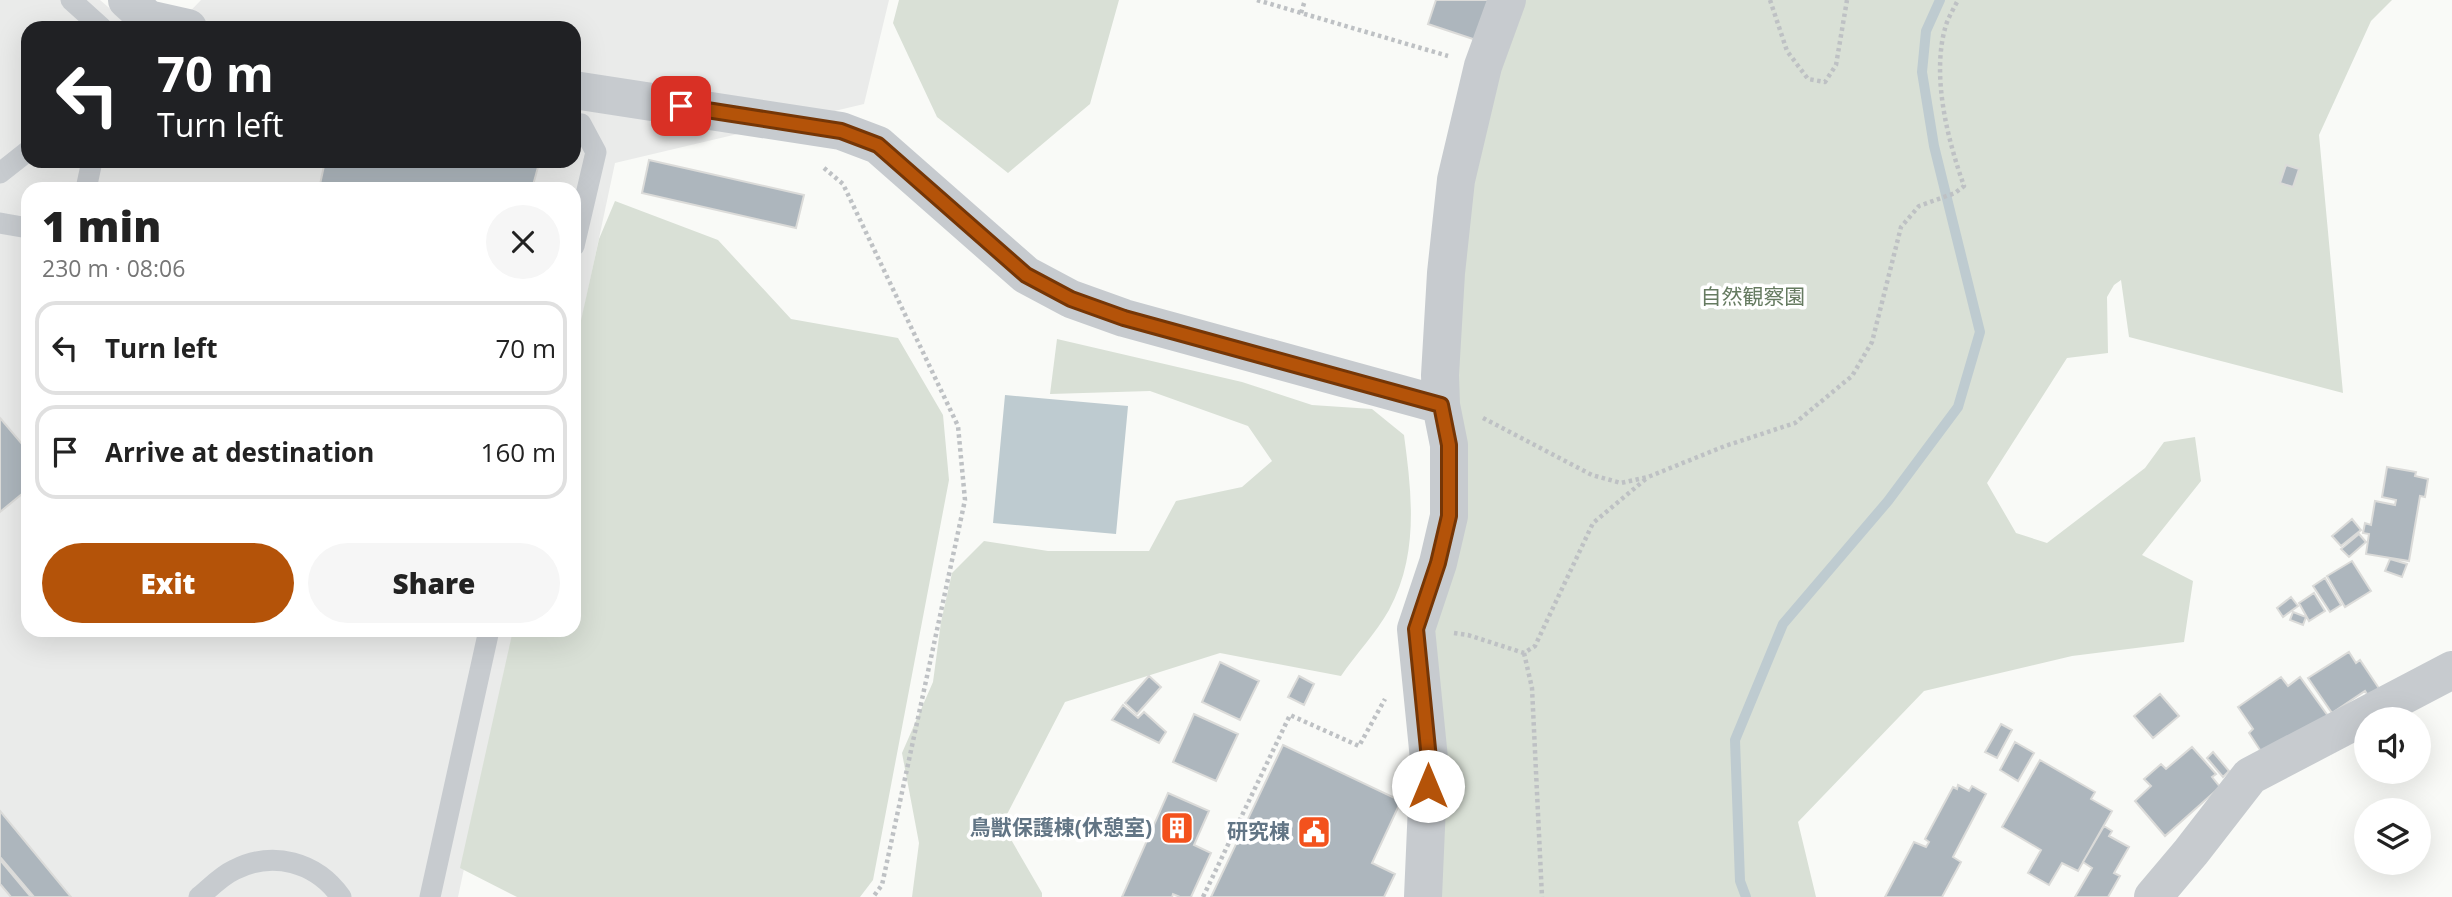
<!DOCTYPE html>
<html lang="en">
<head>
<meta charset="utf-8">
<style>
  :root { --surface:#fff; --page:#f6f6f6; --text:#222; --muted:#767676; --line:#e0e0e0; --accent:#b45309 }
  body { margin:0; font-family:"Open Sans","Noto Sans JP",sans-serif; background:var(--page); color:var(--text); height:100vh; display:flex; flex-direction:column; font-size:26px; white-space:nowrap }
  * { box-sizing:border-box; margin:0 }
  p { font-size:23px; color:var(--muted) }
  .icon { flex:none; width:38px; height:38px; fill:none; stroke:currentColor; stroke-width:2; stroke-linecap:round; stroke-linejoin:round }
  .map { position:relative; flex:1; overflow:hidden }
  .drawer { position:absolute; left:21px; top:182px; width:560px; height:455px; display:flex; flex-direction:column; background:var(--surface); border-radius:21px; box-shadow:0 7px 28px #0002 }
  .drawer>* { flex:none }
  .guide { position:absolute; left:21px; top:21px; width:560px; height:147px; border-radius:21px; box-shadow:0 7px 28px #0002; background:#202124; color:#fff; overflow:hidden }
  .controls { position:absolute; left:2354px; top:707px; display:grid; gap:14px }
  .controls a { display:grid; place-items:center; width:77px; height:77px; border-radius:50%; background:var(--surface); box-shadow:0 7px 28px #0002; font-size:35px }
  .pin { position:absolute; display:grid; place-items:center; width:60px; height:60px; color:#fff; margin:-30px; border-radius:14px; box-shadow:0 4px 10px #0006 }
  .me { position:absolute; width:77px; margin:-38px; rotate:0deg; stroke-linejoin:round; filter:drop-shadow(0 0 5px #0008) }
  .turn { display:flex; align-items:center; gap:24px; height:147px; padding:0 21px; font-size:32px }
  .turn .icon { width:91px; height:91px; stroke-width:2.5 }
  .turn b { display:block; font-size:49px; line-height:60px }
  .round { display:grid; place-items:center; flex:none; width:74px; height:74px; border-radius:37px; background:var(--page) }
  .head { display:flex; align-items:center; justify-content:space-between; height:119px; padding:0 21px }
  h1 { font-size:42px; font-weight:800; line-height:52px }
  .button { display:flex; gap:14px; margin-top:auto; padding:14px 21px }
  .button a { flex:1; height:80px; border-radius:42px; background:var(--accent); color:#fff; font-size:28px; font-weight:800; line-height:80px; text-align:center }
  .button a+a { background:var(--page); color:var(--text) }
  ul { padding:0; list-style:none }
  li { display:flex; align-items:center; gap:21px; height:94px; margin:0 14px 10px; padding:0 7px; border:4px solid var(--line); border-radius:21px }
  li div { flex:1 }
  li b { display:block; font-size:26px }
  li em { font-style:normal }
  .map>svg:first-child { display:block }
  .built { fill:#eaebea }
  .green { fill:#d9e0d6 }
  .water { fill:#becbd0 }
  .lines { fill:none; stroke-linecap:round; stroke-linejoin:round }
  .stream { stroke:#becbd0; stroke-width:10 }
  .building { fill:#adb6bd; stroke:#dbdbd9; stroke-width:2 }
  .path { stroke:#bec1c4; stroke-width:4.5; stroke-dasharray:3.5 3.5; stroke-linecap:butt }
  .lane { stroke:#c7cbcf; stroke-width:21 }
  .street { stroke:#c7cbcf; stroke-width:38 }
  .route-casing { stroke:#753606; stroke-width:18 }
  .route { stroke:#b45309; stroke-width:12 }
  .labels { text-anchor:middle; stroke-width:7; stroke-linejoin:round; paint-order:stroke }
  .park-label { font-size:21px; fill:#667b61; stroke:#fff }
  .poi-label { font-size:21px; font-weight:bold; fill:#627585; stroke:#fff; text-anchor:end }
</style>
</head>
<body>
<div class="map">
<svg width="2452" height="897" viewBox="0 0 2452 897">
  <rect width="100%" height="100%" fill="#f9faf7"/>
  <path class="built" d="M0,0H100L129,25L137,28H28V161H574V28H174L201,0H889L864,104L615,163L574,356V189H28V630H515L458,897H0Z"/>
  <path class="green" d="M899,0H1119L1090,104L1008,173L937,117L893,23Z
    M1516,0H2392L2371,21L2319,135L2343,393L2129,337L2121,280L2114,285L2107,297L2108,353L2067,358L1987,483L2016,533L2047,543L2145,468L2164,442L2195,437L2201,481L2142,555L2193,581L2184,642L2072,656L1924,691L1798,822L1816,897H1431L1427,624L1445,366L1467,171Z
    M615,201L718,240L791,319L898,338L943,415L949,480L873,880L860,897H517L460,868L513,630H574V352L599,239Z
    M1057,339L1242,382L1312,405L1372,409L1404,435C1412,495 1419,554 1389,610C1376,633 1356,654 1341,676L1220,653L1065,702L1002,824L1042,893V897H912L919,843L902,753L933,682L941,622L952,573L984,541L1048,551H1149L1176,501L1242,487L1272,461L1248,426L1150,391L1050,394Z"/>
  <path class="water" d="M1005,395L1128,406L1116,534L993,523Z"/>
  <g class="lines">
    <path class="stream" d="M1746,897L1740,881L1735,740L1783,624L1888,501L1958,407L1980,332L1934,146L1922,72L1926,31L1940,0"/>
  </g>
  <path class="building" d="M1436,0H1489L1476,40L1428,24Z
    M649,160L804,195L796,228L642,193Z
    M325,161H512L538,167L532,189H319Z
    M2286,165L2299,169L2293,187L2280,183Z
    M0,418L28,451V489L0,512Z
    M2387,467L2416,472L2415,476L2428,479L2425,497L2420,496L2409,561L2366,554L2369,534L2363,533L2365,523L2371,525L2375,501L2395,505L2396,500L2382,497Z
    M2352,519L2361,530L2341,546L2332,536Z
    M2359,534L2366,542L2349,557L2341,549Z
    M2390,559L2407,564L2402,577L2385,571Z
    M2352,561L2371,591L2345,607L2327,576Z
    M2325,578L2341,605L2330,612L2313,586Z
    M2314,593L2325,611L2309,621L2299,603Z
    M2291,597L2298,606L2283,617L2277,608Z
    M2293,612L2306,617L2303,625L2290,620Z
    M2349,652L2356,663L2360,660L2380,690L2369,697L2365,691L2332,713L2308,678Z
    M1220,662L1259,681L1240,720L1202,702Z
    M1149,676L1161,687L1137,714L1125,703Z
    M1299,676L1314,684L1304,705L1288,697Z
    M2281,677L2288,686L2300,677L2328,716L2264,756L2249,733L2253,729L2238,707Z
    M2160,694L2179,716L2153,738L2134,716Z
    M1123,705L1138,718L1144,712L1166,732L1159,743L1112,720Z
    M1194,714L1238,734L1216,781L1173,762Z
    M2001,724L2012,730L1997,758L1985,752Z
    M2015,742L2034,753L2018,781L2000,770Z
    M1283,745L1401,801L1372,863L1395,874L1384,897H1211Z
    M2192,747L2216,774L2212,777L2220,787L2165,836L2135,801L2151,786L2144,779L2161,764L2166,769Z
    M2213,752L2229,771L2223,777L2207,758Z
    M2040,760L2095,792L2091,799L2112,811L2078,871L2062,863L2049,885L2028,873L2041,850L2002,827Z
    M1958,785L1969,791L1972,786L1986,794L1953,857L1961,862L1942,897H1885L1914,842L1926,847L1929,842L1925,839L1953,787L1957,789Z
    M1168,793L1209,811L1194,845L1211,853L1191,897H1180L1173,894L1172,897H1122Z
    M0,811L71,897H34L0,857Z
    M2104,826L2112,831L2109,836L2129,847L2114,873L2120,876L2108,897H2075L2092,868L2083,862Z
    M0,860L31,897H11L0,884Z"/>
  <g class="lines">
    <path class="path" d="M1257,0L1448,56
      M1770,0L1787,51L1808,79L1825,82L1836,65L1847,0
      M1301,13L1305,0
      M824,168L843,184L958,426L965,500L882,885L873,897
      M1483,418L1592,475L1621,483L1648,477L1725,446L1795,423L1852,376L1872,342L1901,227L1919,206L1955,193L1964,186C1947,138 1931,74 1946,25C1949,16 1954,8 1958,0
      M1454,633L1468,635L1524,653L1535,646L1593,523L1647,478
      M1524,653L1532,688L1542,897
      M1203,897L1290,715L1359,746L1385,699"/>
    <path class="lane" d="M71,0L102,28
      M574,123L581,124L596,152L574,246
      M0,173L28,151
      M86,189L92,161
      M0,223L28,228
      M199,897C210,888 221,876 234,870C273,850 316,862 341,897
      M430,897L489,630"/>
    <path class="street" d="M127,0L148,19L188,28
      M574,90L841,131L878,145L1026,275L1071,299L1124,318L1441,405
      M1423,897L1429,759L1416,629L1438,563L1449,516V445L1441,405L1440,375L1446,273L1456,180L1483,66L1507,0
      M2153,897L2191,852L2250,776L2452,670"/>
  </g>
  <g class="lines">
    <defs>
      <path id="route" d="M681,106L841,131L878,145L1026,275L1071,299L1124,318L1441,405L1449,445V516L1438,563L1416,629L1429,759L1428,786"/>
    </defs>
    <use href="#route" class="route-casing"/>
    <use href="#route" class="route"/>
  </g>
  <defs>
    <symbol id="building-square" viewBox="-11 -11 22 22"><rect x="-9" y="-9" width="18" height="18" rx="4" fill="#f3521d" stroke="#fff"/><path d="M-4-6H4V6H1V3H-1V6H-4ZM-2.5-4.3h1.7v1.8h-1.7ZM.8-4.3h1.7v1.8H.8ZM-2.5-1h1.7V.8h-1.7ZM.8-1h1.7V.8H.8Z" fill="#fff"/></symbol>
    <symbol id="civic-square" viewBox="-11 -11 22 22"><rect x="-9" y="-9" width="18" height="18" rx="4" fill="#f3521d" stroke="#fff"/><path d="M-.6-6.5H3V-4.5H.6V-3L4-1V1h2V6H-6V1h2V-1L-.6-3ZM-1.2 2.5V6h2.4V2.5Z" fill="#fff"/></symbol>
  </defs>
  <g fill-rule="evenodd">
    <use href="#building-square" x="1158" y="809" width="38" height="38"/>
    <use href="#civic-square" x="1295" y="813" width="38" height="38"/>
  </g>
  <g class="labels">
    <g class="park-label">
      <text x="1753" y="304">自然観察園</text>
    </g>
    <g class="poi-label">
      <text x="1152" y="835">鳥獣保護棟(休憩室)</text>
      <text x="1290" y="839">研究棟</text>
    </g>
  </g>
</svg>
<div class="controls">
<a><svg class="icon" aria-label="sound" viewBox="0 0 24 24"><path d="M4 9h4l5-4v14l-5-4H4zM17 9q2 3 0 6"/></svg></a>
<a><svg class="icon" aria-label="layers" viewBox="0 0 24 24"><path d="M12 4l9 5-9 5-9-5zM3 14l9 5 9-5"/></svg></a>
</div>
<div class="pin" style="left:681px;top:106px;background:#d93025"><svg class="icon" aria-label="arrive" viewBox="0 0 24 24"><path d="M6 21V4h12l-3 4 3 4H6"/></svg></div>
<svg class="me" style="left:1428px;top:786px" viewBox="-20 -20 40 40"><circle r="19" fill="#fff"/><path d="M0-13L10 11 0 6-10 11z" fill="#b45309"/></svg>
<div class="guide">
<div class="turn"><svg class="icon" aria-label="left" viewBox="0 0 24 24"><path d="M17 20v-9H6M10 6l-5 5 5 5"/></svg><div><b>70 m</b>Turn left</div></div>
</div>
<section class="drawer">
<div class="head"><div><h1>1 min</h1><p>230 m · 08:06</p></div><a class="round"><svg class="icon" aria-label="close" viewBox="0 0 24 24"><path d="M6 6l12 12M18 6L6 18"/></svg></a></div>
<ul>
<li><svg class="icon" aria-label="left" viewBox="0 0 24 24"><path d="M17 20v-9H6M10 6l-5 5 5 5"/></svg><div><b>Turn left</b></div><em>70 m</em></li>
<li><svg class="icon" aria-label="arrive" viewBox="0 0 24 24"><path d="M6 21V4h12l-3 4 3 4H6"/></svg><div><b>Arrive at destination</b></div><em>160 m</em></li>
</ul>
<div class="button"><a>Exit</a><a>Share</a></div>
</section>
</div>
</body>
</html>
